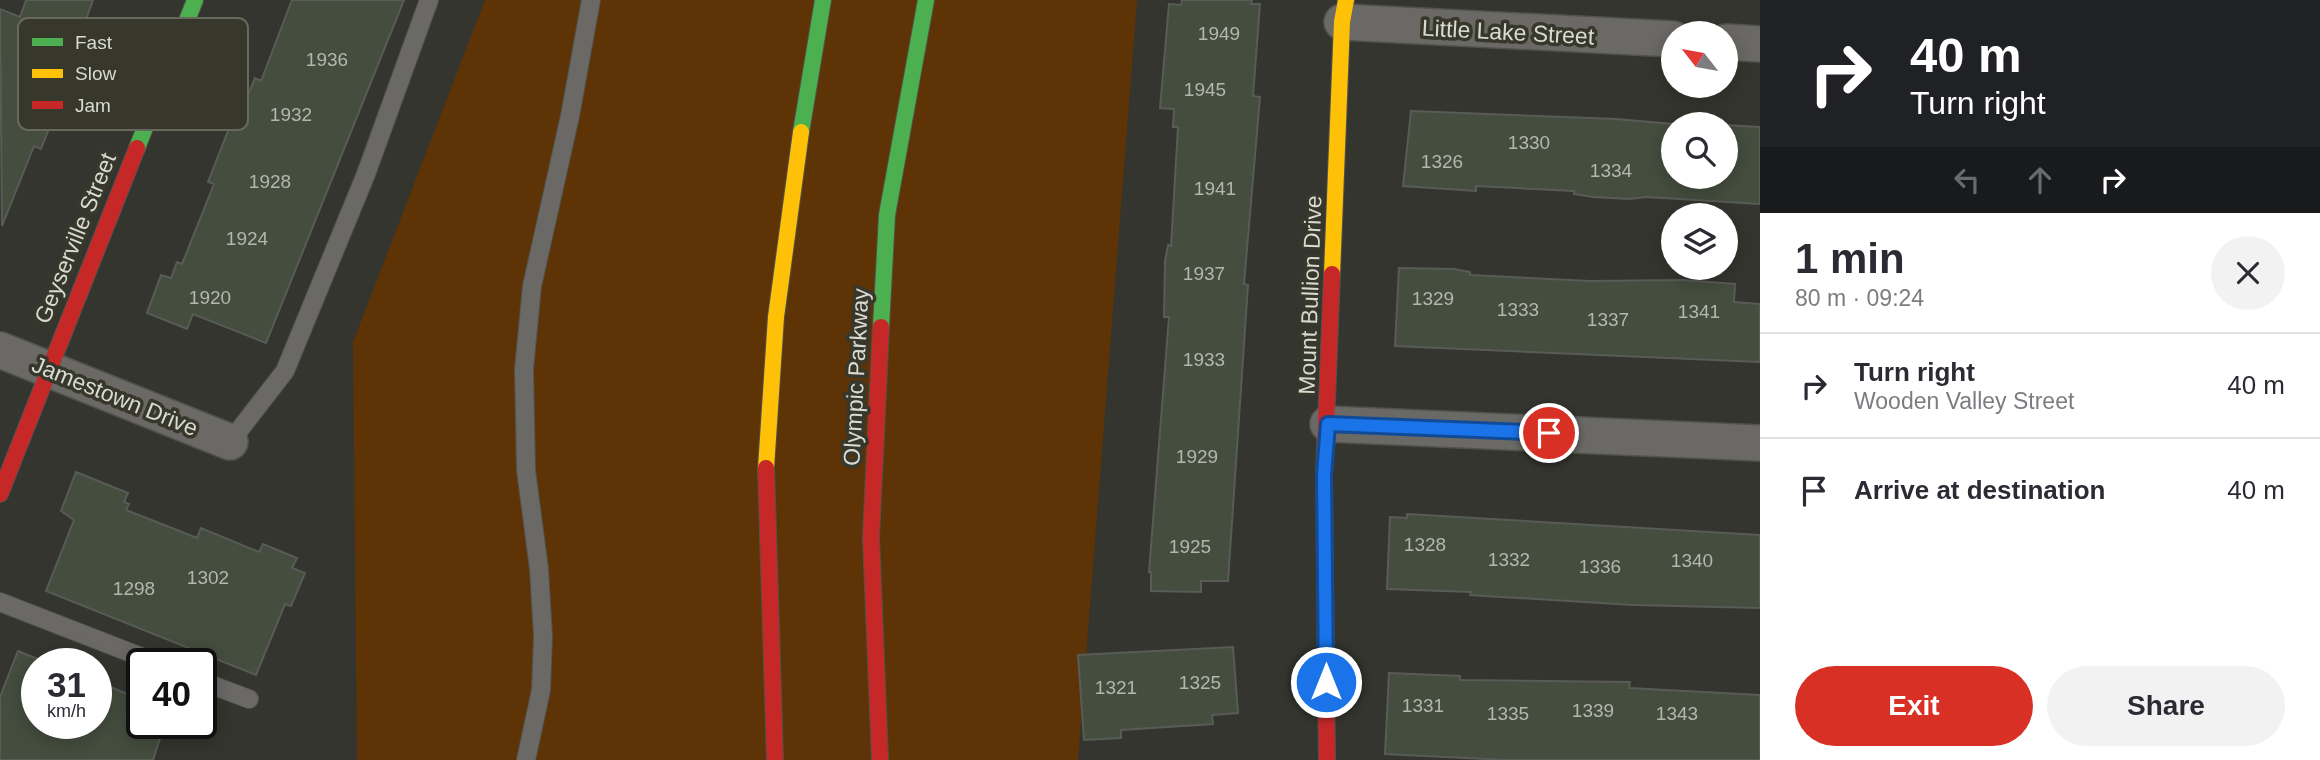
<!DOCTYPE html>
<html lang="en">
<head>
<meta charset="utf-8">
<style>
  :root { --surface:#fff; --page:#f2f2f3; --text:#2b2b33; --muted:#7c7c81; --line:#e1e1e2; --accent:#d93025 }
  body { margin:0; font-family:Helvetica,sans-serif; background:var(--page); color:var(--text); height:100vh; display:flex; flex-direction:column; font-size:26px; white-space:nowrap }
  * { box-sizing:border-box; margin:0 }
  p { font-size:23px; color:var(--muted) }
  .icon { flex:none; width:38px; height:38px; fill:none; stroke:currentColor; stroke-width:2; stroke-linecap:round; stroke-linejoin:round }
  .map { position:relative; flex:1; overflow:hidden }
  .details { display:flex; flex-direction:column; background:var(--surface); width:560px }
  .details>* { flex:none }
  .guide { background:#202124; color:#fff; overflow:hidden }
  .needle { width:46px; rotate:301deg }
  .tools { position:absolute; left:1661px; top:21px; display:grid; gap:14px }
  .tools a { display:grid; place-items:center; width:77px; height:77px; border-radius:50%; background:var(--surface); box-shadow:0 4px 18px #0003; font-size:35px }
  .speed { position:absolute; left:21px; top:648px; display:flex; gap:14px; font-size:35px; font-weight:700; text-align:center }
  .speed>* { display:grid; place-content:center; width:91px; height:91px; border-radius:50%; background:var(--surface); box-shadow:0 4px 18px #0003; line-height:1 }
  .speed small { font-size:18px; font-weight:400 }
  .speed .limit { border:4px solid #111; border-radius:10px; background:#fff; color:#111 }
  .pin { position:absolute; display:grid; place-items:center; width:60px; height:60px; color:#fff; margin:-30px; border:4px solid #fff; border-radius:50%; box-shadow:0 2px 7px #0007 }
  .me { position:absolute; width:77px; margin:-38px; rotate:0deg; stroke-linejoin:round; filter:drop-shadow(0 0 5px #0008) }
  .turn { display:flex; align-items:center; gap:24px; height:147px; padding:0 35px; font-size:32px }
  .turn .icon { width:91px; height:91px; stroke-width:2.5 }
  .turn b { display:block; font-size:49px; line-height:60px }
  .lanes { display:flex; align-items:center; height:66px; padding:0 35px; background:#0003; justify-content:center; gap:35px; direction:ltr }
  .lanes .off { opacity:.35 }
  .round { display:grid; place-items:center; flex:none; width:74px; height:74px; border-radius:37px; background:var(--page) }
  .head { display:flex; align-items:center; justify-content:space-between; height:119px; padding:0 35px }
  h1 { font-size:42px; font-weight:700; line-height:52px }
  .action { display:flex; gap:14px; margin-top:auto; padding:14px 35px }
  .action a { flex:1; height:80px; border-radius:42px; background:var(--accent); color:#fff; font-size:28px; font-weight:700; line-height:80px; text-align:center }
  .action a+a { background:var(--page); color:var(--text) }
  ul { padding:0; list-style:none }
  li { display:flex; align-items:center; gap:21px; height:105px; padding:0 35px; border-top:2px solid var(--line) }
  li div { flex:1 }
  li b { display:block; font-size:26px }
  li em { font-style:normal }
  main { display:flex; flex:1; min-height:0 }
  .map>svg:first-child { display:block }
  .green { fill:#5e3306 }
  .building { fill:#444d3e; stroke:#595b56; stroke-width:2 }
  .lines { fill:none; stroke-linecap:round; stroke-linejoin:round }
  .lane-casing { stroke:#51524c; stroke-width:20 }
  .street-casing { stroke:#51524c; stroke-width:38 }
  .fast-casing { stroke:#51524c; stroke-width:18 }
  .slow-casing { stroke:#51524c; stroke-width:18 }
  .jam-casing { stroke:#51524c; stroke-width:18 }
  .lane { stroke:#6a6966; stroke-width:18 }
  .street { stroke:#6a6966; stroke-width:35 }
  .fast { stroke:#4caf50; stroke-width:16 }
  .slow { stroke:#ffc107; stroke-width:16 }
  .jam { stroke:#c62828; stroke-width:16 }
  .route-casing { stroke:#114b97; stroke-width:18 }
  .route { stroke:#1a73e8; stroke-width:12 }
  .labels { text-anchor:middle; stroke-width:7; stroke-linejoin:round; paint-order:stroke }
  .number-label { font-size:19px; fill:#b4b7ad }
  .street-label { font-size:23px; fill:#d9dad2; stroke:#37382b }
  .key { fill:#37382b; stroke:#68695d; stroke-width:2 }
  .key-label { font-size:19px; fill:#d9dad2 }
</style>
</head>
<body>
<main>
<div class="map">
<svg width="1760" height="760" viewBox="0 0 1760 760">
  <rect width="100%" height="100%" fill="#34352e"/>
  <path class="green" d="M485,0H1137L1078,760H357L353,342Z"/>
  <path class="building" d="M26,0H93L56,102L58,103L53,119L41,149L34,146L2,226L0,9L20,17Z
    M292,0H404L266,343L193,314L187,329L147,313L161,275L171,278L177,262L182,264L214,184L208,182L243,93L248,95L255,78L261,81Z
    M1182,0H1252L1251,4H1260L1253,96L1260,97L1244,284L1248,285L1228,581H1201V592L1151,591V572H1149L1169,317H1164L1165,261L1168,245L1171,246L1178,127H1173L1174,109L1160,108L1169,4L1181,5Z
    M1411,111L1616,119L1673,124V177H1726V125L1760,127V204L1646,197L1629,199L1593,197L1574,194V191L1476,186V191L1403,186Z
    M1399,268L1454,269L1470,272V275L1590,281L1683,280L1735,284L1734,302L1760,304V362L1395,346Z
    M76,472L128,493L124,502L129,504L126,510L197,538L201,528L259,552L263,544L297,558L292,568L305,573L291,606L285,604L256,675L46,591L74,520L61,511Z
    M1407,514L1760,535V608L1633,605L1470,595L1471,592L1387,589L1390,517L1407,518Z
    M1233,647L1238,713L1212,715L1213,724L1121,730V738L1084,740L1078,655Z
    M18,651L45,662L46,659L55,663H37V723H96V681L142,700V723H165L153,760H0V697Z
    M1389,673L1460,676V680L1630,682L1629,688L1760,695V760H1506L1385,754Z"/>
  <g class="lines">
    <defs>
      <path id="lane" d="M230,442L285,371L366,174L429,0
        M0,602L157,663
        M201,681L249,699
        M526,760L541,690L543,637L539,569L526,470L524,369L532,286L570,116L591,0"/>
      <path id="street" d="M1342,22L1673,39
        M1726,42L1760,44
        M0,350L230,442
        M1328,424L1760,443"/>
      <path id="fast" d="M801,132L823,0
        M137,148L195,0
        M881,327L887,215L926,0"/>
      <path id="slow" d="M1332,274L1342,22L1346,0
        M766,468L776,317L801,132"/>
      <path id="jam" d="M766,468L775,760
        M0,494L137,148
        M880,760L871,537L881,327
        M1327,760L1324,475L1332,274"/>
    </defs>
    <use href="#lane" class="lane-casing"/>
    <use href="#street" class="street-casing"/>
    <use href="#fast" class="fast-casing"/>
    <use href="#slow" class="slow-casing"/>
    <use href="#jam" class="jam-casing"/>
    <use href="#lane" class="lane"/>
    <use href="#street" class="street"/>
    <use href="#fast" class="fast"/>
    <use href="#slow" class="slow"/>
    <use href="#jam" class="jam"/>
  </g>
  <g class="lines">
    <defs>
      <path id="route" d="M1326,682L1324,475L1328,424L1549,433"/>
    </defs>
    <use href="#route" class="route-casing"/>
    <use href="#route" class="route"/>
  </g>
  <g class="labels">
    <g class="number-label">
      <text x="1219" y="40">1949</text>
      <text x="327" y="66">1936</text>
      <text x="1205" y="96">1945</text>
      <text x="291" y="121">1932</text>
      <text x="1529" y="149">1330</text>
      <text x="1442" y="168">1326</text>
      <text x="1611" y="177">1334</text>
      <text x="270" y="188">1928</text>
      <text x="1215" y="195">1941</text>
      <text x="247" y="245">1924</text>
      <text x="1204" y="280">1937</text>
      <text x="210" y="304">1920</text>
      <text x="1433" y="305">1329</text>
      <text x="1518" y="316">1333</text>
      <text x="1699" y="318">1341</text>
      <text x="1608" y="326">1337</text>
      <text x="1204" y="366">1933</text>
      <text x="1197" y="463">1929</text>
      <text x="1425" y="551">1328</text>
      <text x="1190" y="553">1925</text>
      <text x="1509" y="566">1332</text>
      <text x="1692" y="567">1340</text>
      <text x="1600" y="573">1336</text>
      <text x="208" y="584">1302</text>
      <text x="134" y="595">1298</text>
      <text x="1200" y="689">1325</text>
      <text x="1116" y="694">1321</text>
      <text x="1423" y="712">1331</text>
      <text x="1593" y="717">1339</text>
      <text x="1508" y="720">1335</text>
      <text x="1677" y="720">1343</text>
    </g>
    <g class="street-label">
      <text transform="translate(1508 32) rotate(3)" y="8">Little Lake Street</text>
      <text transform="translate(75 238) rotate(-68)" y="8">Geyserville Street</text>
      <text transform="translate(1310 295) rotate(-88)" y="8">Mount Bullion Drive</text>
      <text transform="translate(856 377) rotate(-87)" y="8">Olympic Parkway</text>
      <text transform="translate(115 396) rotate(22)" y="8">Jamestown Drive</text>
    </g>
  </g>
  <rect x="18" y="18" width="230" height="112" rx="10" class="key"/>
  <rect x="32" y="38" width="31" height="8" fill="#4caf50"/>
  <rect x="32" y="69" width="31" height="9" fill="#ffc107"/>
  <rect x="32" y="101" width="31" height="8" fill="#c62828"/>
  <g class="key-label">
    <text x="75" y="49">Fast</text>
    <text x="75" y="80">Slow</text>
    <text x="75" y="112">Jam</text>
  </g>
</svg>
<div class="tools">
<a><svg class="needle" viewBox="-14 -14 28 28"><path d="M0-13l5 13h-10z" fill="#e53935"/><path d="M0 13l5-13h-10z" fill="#7c7c81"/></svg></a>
<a><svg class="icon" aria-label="search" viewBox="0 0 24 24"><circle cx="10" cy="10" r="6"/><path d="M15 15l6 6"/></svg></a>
<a><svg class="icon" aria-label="layers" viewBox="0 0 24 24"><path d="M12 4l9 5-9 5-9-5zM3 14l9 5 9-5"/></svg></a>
</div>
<div class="speed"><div>31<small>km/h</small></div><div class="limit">40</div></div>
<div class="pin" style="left:1549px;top:433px;background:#d93025"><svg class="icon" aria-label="arrive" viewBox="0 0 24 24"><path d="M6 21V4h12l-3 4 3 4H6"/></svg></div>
<svg class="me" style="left:1326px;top:682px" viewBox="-20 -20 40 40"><circle r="17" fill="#1a73e8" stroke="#fff" stroke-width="3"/><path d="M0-11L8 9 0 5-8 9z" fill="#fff"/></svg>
</div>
<section class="details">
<div class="guide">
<div class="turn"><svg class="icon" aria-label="right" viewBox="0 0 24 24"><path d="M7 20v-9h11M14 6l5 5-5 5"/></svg><div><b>40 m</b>Turn right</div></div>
<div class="lanes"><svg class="icon off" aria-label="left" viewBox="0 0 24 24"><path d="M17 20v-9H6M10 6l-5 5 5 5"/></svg><svg class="icon off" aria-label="ahead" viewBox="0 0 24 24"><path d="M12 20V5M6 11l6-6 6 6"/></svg><svg class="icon" aria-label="right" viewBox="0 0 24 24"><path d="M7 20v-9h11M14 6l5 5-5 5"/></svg></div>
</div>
<div class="head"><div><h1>1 min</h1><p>80 m · 09:24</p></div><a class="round"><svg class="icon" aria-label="close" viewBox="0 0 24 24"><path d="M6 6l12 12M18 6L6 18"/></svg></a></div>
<ul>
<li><svg class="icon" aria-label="right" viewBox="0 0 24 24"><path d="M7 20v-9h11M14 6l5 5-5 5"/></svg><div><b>Turn right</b><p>Wooden Valley Street</p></div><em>40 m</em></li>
<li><svg class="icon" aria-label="arrive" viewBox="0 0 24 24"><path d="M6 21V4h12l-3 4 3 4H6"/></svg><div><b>Arrive at destination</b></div><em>40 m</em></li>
</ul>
<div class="action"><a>Exit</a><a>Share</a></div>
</section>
</main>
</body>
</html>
